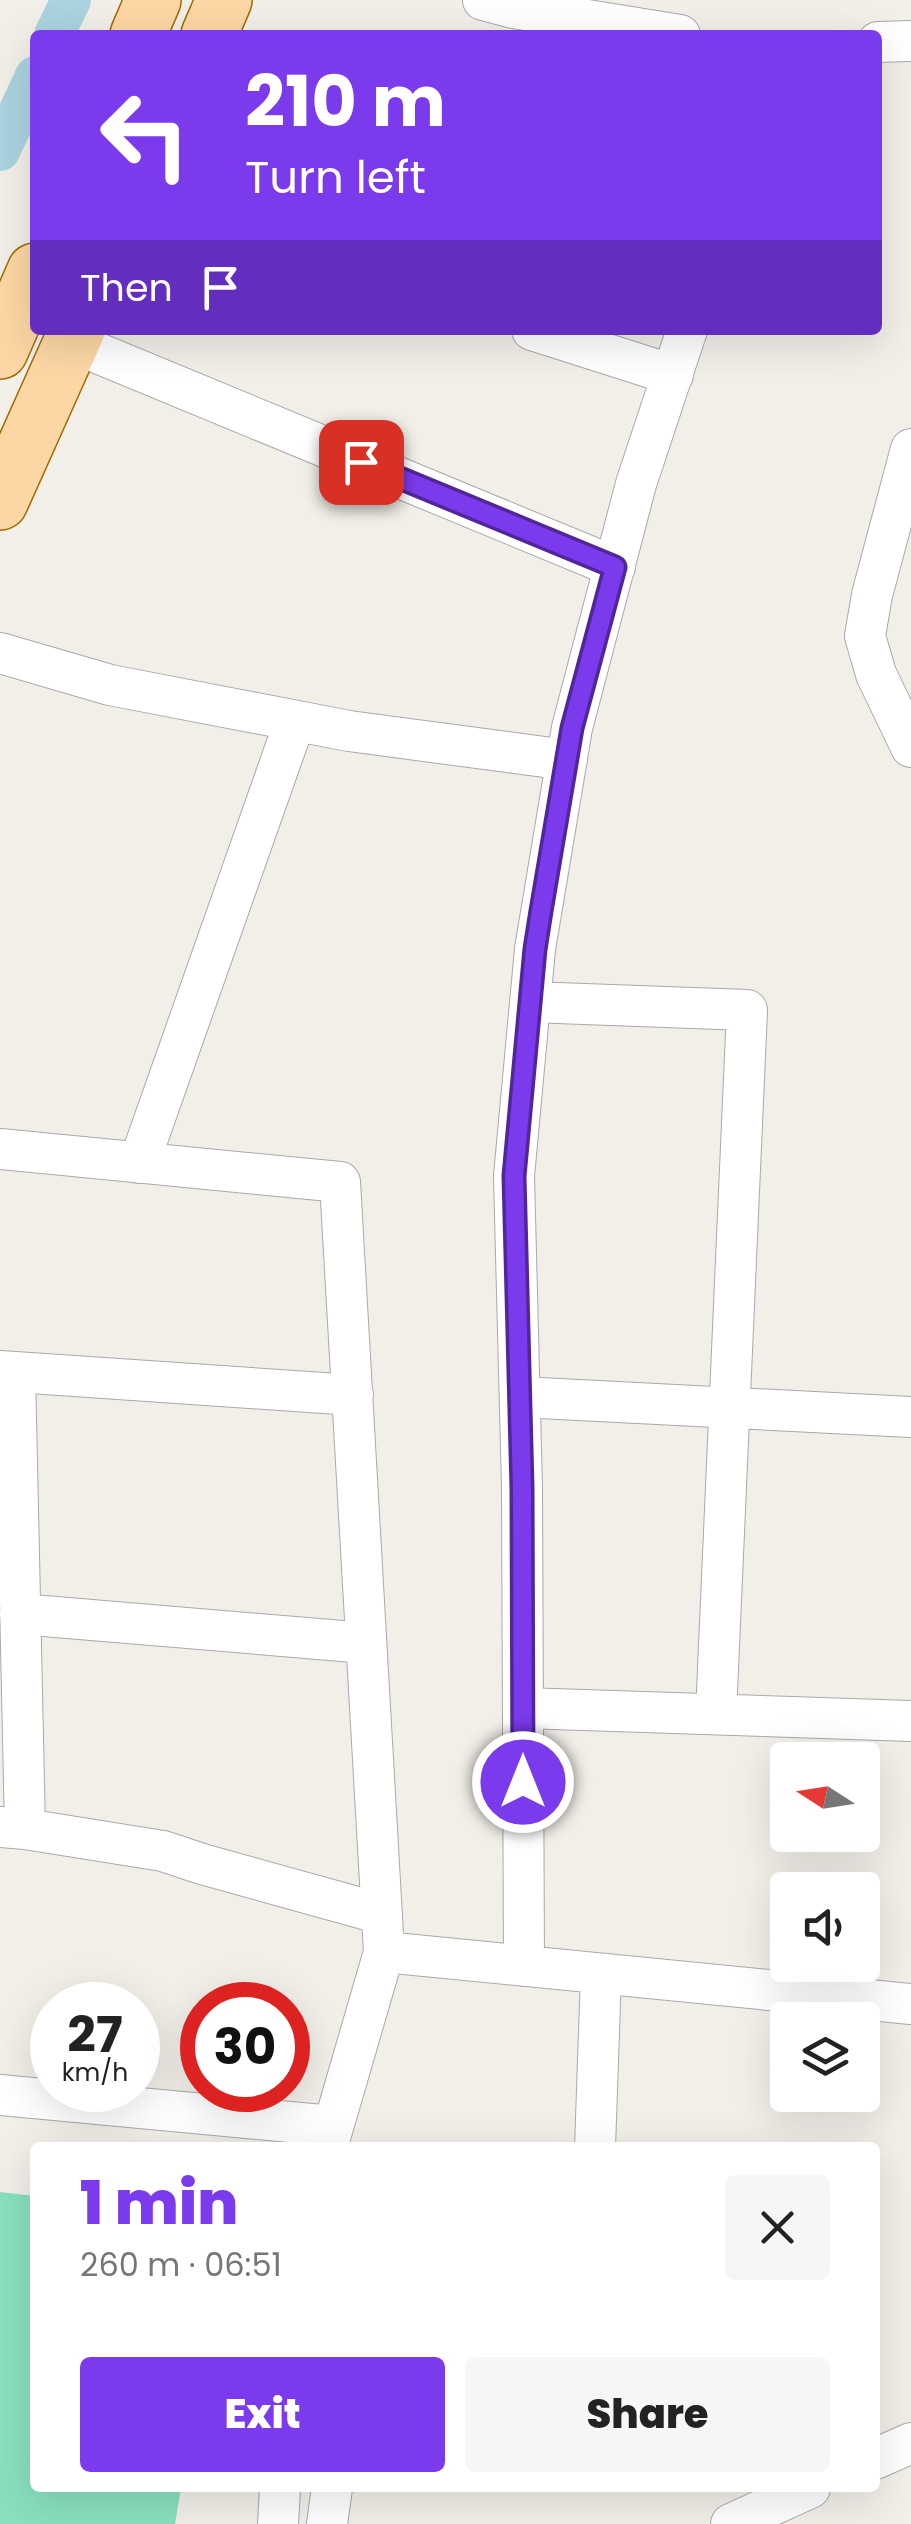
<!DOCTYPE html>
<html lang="en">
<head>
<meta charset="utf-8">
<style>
  :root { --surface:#fff; --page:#f6f6f6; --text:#222; --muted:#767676; --accent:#7c3aed }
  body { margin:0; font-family:Poppins,sans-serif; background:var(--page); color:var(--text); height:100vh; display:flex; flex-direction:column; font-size:38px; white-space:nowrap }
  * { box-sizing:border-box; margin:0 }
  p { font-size:32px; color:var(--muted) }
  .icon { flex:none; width:55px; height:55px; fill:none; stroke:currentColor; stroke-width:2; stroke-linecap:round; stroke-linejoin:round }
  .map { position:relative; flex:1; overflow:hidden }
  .side { position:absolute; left:30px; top:2142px; width:850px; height:350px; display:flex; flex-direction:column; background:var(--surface); border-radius:10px; box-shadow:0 10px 40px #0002 }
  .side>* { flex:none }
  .top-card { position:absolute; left:30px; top:30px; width:852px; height:305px; border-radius:10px; box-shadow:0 10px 40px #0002; background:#7c3aed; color:#fff; overflow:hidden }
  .needle { width:65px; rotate:282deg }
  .controls { position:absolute; left:770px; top:1742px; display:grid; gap:20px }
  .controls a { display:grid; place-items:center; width:110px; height:110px; border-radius:10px; background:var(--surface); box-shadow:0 10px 40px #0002; font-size:50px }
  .speed { position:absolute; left:30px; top:1982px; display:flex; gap:20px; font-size:50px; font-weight:700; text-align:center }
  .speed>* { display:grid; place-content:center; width:130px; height:130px; border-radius:50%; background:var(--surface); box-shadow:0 10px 40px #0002; line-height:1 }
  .speed small { font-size:25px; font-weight:400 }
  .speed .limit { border:15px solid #d22; background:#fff; color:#111 }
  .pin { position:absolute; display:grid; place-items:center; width:85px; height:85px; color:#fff; margin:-42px; border-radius:20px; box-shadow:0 5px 15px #0006 }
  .me { position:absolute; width:110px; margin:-55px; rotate:0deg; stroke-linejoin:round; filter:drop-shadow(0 0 8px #0008) }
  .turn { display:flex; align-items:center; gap:35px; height:210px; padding:0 50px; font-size:45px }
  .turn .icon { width:130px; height:130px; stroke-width:2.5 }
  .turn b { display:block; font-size:70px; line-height:85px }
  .then { display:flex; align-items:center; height:95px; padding:0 50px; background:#0003; gap:20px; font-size:38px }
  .round { display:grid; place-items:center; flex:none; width:105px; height:105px; border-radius:10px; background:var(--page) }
  .headline { display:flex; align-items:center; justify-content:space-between; height:170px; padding:0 50px }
  h1 { font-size:60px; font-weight:800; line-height:75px; color:var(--accent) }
  .button { display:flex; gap:20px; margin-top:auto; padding:20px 50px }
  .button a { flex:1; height:115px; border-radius:10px; background:var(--accent); color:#fff; font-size:40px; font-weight:800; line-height:115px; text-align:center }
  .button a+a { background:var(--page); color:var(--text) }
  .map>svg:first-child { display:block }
  .pitch { fill:#88e0be }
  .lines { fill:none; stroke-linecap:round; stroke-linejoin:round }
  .canal { stroke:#aad3df; stroke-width:40 }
  .minor-casing { stroke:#a9a9a9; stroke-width:42 }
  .primary-casing { stroke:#a06b00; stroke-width:58 }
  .minor { stroke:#fff; stroke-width:40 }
  .primary { stroke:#fcd6a4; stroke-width:55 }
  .route-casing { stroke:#51269a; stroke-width:25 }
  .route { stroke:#7c3aed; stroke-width:18 }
</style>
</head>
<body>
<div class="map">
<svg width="911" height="2524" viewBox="0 0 911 2524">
  <rect width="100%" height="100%" fill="#f2efe9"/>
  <path class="pitch" d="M0,2192L35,2196V2488H181L175,2524H0Z"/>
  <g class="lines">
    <path class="canal" d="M54,35L71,0
      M0,151L35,76"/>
    <defs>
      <path id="minor" d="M483,0L513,8L680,35
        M878,42L911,41
        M532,330L673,375
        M71,342L615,567
        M911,449L872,595L865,636L876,674L911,747
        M0,653L110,685L349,731L567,760
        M530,1002L747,1010L716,1714
        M0,1149L340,1182L384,1952L327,2148
        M139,1163L289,738L297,721
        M0,1371L353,1395
        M15,1372L25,1829
        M520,1397L911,1417
        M20,1614L366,1643
        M523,1708L911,1721
        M0,1827L25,1829L163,1851L202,1864L382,1914
        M384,1952L911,2004
        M524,1966L522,1488L514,1176L535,949L572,728L636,484L687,330
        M0,2095L333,2126
        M595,2148L601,1974
        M875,2459L911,2443
        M278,2524L280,2488
        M327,2524L332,2488
        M731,2524L810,2488"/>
      <path id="primary" d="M138,35L153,0
        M209,35L224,0
        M0,351L35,271
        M0,502L77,330"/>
    </defs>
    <use href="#minor" class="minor-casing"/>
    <use href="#primary" class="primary-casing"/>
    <use href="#minor" class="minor"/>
    <use href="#primary" class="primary"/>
  </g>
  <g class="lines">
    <defs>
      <path id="route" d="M361,462L615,567L572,728L541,911L535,949L514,1176L522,1488L523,1782"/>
    </defs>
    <use href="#route" class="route-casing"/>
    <use href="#route" class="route"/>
  </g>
</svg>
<div class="controls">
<a><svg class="needle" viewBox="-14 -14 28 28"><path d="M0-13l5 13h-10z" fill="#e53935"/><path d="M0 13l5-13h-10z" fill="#767676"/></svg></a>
<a><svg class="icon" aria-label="sound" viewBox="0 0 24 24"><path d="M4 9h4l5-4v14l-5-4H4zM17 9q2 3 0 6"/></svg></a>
<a><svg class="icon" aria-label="layers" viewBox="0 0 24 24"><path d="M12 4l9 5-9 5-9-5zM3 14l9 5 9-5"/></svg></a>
</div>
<div class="speed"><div>27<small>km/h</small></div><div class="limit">30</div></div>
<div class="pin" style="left:361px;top:462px;background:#d93025"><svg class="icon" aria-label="arrive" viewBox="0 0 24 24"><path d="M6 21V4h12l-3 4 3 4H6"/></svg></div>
<svg class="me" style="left:523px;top:1782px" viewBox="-20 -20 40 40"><circle r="17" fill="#7c3aed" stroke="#fff" stroke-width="3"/><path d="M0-11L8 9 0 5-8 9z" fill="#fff"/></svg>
<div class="top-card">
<div class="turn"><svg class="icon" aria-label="left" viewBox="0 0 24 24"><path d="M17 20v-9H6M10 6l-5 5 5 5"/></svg><div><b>210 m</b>Turn left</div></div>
<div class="then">Then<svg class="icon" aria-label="arrive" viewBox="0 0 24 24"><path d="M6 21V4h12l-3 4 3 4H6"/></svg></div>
</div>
<section class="side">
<div class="headline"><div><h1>1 min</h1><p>260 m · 06:51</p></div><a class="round"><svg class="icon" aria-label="close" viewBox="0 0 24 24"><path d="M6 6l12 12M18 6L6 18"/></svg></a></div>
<div class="button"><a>Exit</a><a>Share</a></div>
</section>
</div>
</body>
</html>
